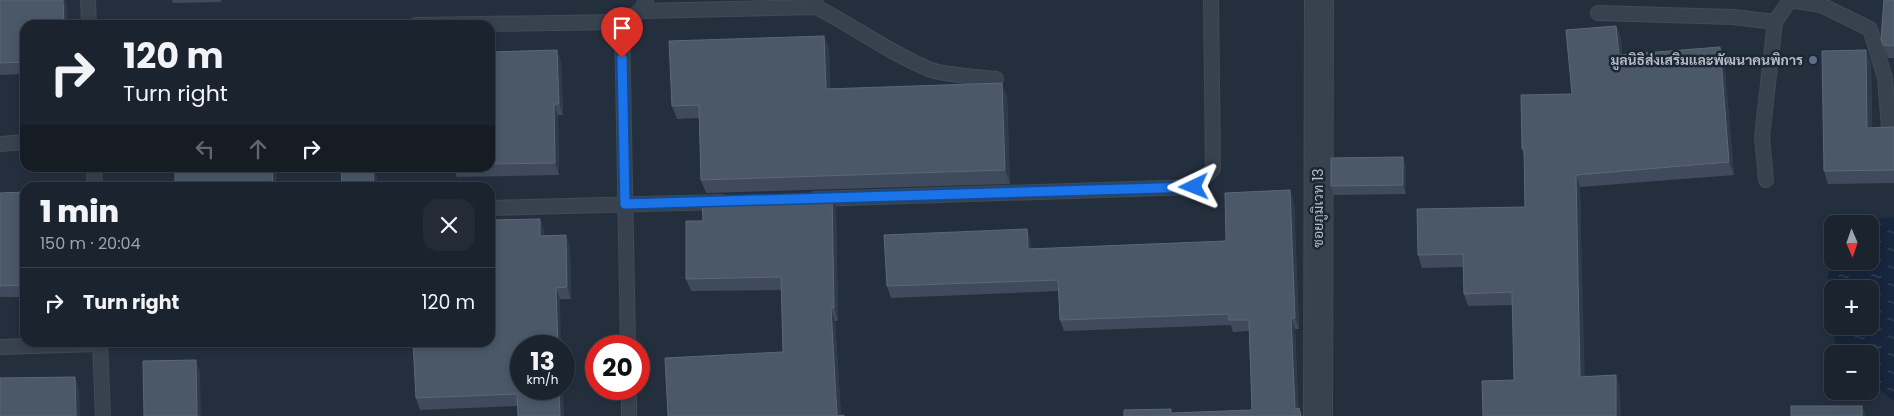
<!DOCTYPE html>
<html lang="en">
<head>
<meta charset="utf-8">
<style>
  :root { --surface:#1b232e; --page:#242b36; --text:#f1f3f6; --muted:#a0a4aa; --line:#39404a }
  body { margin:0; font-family:Poppins,Sarabun,sans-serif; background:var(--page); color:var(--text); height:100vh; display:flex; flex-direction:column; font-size:19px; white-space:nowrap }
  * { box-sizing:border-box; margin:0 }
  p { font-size:16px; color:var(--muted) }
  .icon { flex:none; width:28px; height:28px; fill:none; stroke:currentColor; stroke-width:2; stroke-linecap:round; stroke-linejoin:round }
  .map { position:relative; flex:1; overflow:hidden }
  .panel { position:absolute; left:20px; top:182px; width:475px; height:165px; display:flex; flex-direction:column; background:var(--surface); border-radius:15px; box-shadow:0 2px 8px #0003,0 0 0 1px var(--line) }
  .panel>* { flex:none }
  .top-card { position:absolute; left:20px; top:20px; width:475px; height:152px; border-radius:15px; box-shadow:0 2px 8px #0003,0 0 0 1px var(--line); background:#1b232e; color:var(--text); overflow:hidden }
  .needle { width:32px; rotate:178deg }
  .controls { position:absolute; left:1824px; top:215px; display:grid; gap:10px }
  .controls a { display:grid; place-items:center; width:55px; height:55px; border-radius:10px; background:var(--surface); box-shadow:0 2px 8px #0003,0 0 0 1px var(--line); font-size:25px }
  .speed { position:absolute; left:510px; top:335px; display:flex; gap:10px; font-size:25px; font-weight:700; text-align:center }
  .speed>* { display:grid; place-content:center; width:65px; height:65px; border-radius:50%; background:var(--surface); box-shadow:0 2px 8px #0003,0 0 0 1px var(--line); line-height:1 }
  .speed small { font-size:12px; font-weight:400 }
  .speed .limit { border:8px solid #d22; background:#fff; color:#111 }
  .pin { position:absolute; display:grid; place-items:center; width:42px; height:42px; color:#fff; margin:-51px -21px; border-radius:50% 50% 50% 0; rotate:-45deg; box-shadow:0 0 5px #0007 }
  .pin .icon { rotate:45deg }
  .me { position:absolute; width:55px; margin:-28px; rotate:268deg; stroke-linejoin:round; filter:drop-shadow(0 0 4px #0008) }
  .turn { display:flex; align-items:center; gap:18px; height:105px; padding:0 20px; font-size:22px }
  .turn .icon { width:65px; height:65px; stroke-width:2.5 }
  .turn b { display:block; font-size:35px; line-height:42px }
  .lanes { display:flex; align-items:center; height:48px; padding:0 20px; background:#0003; justify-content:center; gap:25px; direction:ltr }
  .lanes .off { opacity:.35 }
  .round { display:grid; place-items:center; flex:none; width:52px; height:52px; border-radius:15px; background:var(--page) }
  .headline { display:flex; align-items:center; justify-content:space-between; height:85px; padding:0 20px }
  h1 { font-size:30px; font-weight:800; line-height:38px }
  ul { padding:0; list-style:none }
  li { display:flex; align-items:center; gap:15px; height:70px; padding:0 20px; border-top:1px solid var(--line) }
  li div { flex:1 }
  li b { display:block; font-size:19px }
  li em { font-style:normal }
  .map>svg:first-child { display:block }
  .water { fill:url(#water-ripples); fill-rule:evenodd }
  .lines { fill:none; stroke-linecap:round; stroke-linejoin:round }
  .service-casing { stroke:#414a57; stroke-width:16 }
  .tertiary-casing { stroke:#414a57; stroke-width:30 }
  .service { stroke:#38414e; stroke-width:14 }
  .tertiary { stroke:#38414e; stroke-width:28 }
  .wall { fill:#3f4b5c }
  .shaded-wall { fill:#2f3b4b }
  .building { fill:#4b5868; stroke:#5c6777 }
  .route-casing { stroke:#114b97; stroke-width:12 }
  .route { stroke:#1a73e8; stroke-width:9 }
  .service-dot { fill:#5c6f8a; stroke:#1d2633; stroke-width:2 }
  .labels { text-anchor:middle; stroke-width:5; stroke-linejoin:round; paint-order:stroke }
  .poi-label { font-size:14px; font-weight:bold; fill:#b4bcc9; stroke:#1d2633; text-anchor:end }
  .street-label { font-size:14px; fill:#b4bcc9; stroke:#1d2633 }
</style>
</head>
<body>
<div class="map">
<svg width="1894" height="416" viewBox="0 0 1894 416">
  <defs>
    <pattern id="water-ripples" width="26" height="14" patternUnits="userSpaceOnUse" patternTransform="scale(1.25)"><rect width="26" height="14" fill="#17263c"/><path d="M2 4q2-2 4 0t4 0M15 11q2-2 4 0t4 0" fill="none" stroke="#364457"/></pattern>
  </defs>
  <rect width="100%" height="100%" fill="#242f3e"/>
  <path class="water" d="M1894,217V401L1870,382V354H1842L1837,349L1827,309L1830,239L1832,237V261H1870V224H1846L1848,222ZM1832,289H1870V326H1832Z"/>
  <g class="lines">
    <defs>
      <path id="service" d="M88,0L89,25
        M816,7C855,27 891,54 931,70C945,75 979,77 996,79
        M641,11L816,7L815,0
        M1598,13L1733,17L1775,22
        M415,25L622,22
        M0,144L25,142
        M94,168L95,188
        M1766,180L1762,137L1775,22L1790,0L1821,5L1870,29L1885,78L1889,127
        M815,199L1194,187L1213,169L1211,0
        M490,208L721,202
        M100,342L103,416
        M628,346L622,22L641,11L646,0
        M0,347L100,344
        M629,389V416"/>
      <path id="tertiary" d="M1318,416L1319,0"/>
    </defs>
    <use href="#service" class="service-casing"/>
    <use href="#tertiary" class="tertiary-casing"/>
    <use href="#service" class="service"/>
    <use href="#tertiary" class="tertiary"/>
  </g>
  <path class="wall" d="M0,0L67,7L25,25V74L0,75Z
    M172,0H221V2L173,3Z
    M1894,0V58H1888L1881,39Z
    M1616,26L1621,38L1622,55L1724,59L1734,175L1580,187L1584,376L1616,375L1620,388L1514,380L1513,305L1468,306L1464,294L1463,267L1422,268L1418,255L1525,207L1524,155L1522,149L1572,94Z
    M824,36L829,49L830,89L1007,96L1010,184L706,193L701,180L699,118L677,119L672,106Z
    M557,50L561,62L563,115H558L559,175L457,177L453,168H490V52Z
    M1871,63L1872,128L1894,127V183L1828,184L1824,171Z
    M1406,166V194L1334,195L1331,186Z
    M25,192V297H0V193Z
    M1294,201L1299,329H1295L1298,408H1299L1302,416H1124L1172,413L1252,410L1249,331L1233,332L1231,325L1064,331L1060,320L1059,291L891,298L887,286L1031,241V249L1226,241Z
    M836,206L838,321H835L841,415L668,416L783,352L782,290L691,291L686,279L703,221Z
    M540,219L544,230V236L570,247L571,299H560L517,406L420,410L416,398Z"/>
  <path class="shaded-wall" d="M63,0H65L67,7L68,25H64Z
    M1616,26L1621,38L1623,68L1619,55Z
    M824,36L829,49L831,102L826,89Z
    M1720,47L1724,59L1734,175L1729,162Z
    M557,50L561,62L563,115L559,104Z
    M1866,50L1871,63L1872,140L1867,128Z
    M1002,83L1007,96L1010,184L1005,170Z
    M554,104L558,115L559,175L555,163Z
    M1403,157L1406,166V194L1403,185Z
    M272,168H276L277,188H273Z
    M373,168L377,176V188H374Z
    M1576,175L1580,187L1585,389L1580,377Z
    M1290,190L1294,201L1299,329L1295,318Z
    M832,194L836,206L838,321L834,308Z
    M540,219L544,230L545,247L540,236Z
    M1027,229L1031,241L1032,260L1028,249Z
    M566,235L570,247L571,299L567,287Z
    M556,288L560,299L561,346H558Z
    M831,308L835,321L841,416H837Z
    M1291,318L1295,329L1299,416L1295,409Z
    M196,360L200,372L201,416H197Z
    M1616,375L1620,388L1621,416H1616Z
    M75,377L79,389L80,416H76Z
    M559,389H563L564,416H560Z
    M1862,406L1866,416H1862Z"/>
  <path class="building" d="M0,0H63L64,25H25V62L0,63Z
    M1884,0H1894V46L1883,45L1881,39Z
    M1616,26L1619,55L1720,47L1729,162L1576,175L1580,377L1616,375V416H1483L1482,381L1514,380L1512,292L1464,294L1463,254L1418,255L1417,209L1525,207L1524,148L1522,149L1521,95L1572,94L1566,30Z
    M824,36L826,89L1002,83L1005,170L701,180L699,105L672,106L669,41Z
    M557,50L559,104H554L555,163L490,164V52Z
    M1866,50L1867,128L1894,127V170L1824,171L1822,51Z
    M1403,157V185L1331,186V158Z
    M175,168H272L273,188H175Z
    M341,168H373L374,188H342Z
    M1290,190L1295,318H1291L1295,409L1299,408L1301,416H1124V410L1171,409V413L1252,410L1249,320H1229V314L1060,320L1058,280L887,286L884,235L1027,229L1028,249L1226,241L1225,193Z
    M25,192V285L0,286V193Z
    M832,194L834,308H831L837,416L844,415V416H668L665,358L783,352L781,277L686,279V221H703L702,198Z
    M540,219V236L566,235L567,287L556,288L558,346H521V389H559L560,416H518L517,394L416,398L413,342H490V220Z
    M196,360L197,416H144L143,361Z
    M75,377L76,416H0V378Z
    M1791,406H1862V416H1791Z"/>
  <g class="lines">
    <defs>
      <path id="route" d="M622,58L625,204L1194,187"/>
    </defs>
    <use href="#route" class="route-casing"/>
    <use href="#route" class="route"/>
  </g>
  <circle class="service-dot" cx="1813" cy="60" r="5"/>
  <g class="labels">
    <g class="poi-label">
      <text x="1803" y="65">มูลนิธิส่งเสริมและพัฒนาคนพิการ</text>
    </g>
    <g class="street-label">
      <text transform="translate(1318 208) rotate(-90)" y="5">ซอยภูมิเวท 13</text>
    </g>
  </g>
</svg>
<div class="controls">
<a><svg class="needle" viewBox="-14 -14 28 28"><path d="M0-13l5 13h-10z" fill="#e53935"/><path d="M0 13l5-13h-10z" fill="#a0a4aa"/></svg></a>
<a>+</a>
<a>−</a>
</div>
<div class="speed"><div>13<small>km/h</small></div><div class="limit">20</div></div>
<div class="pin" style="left:622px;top:58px;background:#d93025"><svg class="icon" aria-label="arrive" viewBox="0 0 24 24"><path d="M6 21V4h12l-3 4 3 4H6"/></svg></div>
<svg class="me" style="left:1194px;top:187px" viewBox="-20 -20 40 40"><path d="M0-17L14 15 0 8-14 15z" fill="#1a73e8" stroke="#fff" stroke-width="4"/></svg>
<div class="top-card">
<div class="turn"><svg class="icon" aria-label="right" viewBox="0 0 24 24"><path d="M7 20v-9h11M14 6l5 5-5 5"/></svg><div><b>120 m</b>Turn right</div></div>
<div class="lanes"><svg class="icon off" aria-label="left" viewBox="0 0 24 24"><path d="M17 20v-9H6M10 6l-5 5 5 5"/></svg><svg class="icon off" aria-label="ahead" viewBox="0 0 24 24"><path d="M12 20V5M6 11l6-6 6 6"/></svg><svg class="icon" aria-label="right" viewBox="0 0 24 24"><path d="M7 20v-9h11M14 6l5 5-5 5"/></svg></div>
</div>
<section class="panel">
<div class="headline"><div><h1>1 min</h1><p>150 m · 20:04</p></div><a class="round"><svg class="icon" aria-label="close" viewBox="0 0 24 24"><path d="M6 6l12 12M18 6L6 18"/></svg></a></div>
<ul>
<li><svg class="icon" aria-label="right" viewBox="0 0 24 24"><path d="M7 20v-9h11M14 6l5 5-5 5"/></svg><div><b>Turn right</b></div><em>120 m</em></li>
</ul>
</section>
</div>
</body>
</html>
